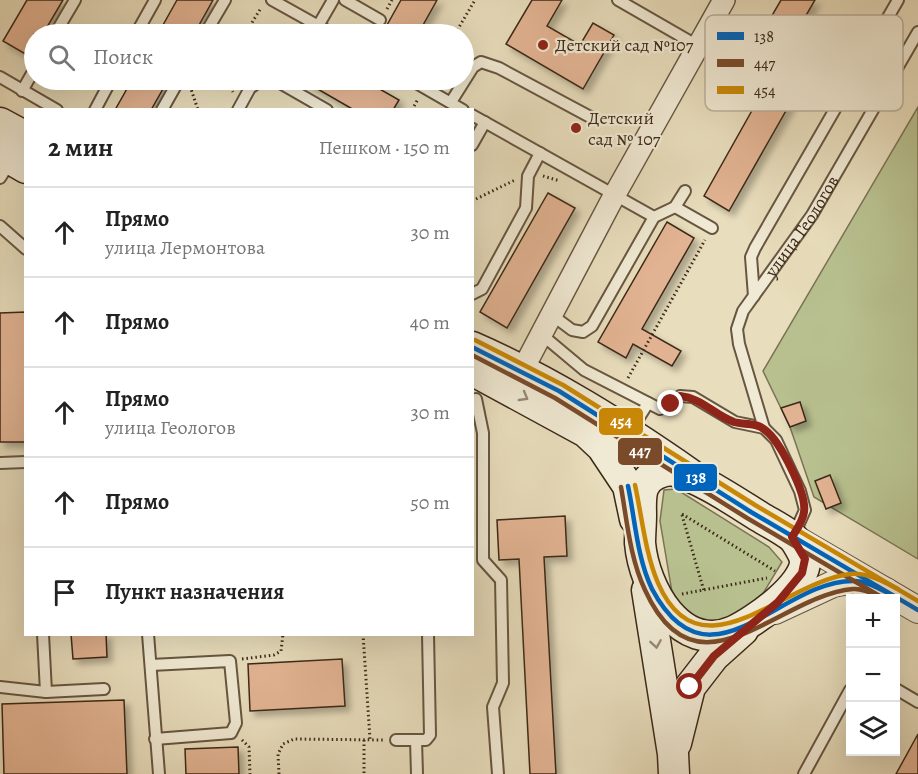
<!DOCTYPE html>
<html lang="ru">
<meta charset="utf-8">
<style>
body{margin:0;font-family:Alegreya,serif;background:#f6f6f6;color:#222}
.controls{position:absolute;right:18px;bottom:18px;display:grid;overflow:hidden;border-radius:0px;box-shadow:0 6px 24px #0002}
.controls button{width:54px;height:54px;display:grid;place-items:center;padding:0;border:0;border-bottom:2px solid #e0e0e0;background:#fff;color:#222;font:30px sans-serif}
.stop{position:absolute;width:18px;height:18px;margin:-14px;border:4px solid #8f2418;border-radius:50%;background:#fff}
.stop.end{background:#8f2418;border-color:#fff;box-shadow:0 2px 6px #0008}
.list{margin:0;padding:0;list-style:none}
h2{display:flex;justify-content:space-between;align-items:center;height:78px;margin:0;padding:0 24px;font-size:26px}
h2 small{font-size:20px;font-weight:400;color:#767676}
.list li{display:grid;grid-template-columns:39px 1fr auto;gap:18px;align-items:center;box-sizing:border-box;height:90px;padding:0 24px;border-top:2px solid #e0e0e0}
.list b{display:block;font-size:22px;white-space:nowrap}
.list p{margin:0;font-size:20px;white-space:nowrap;color:#767676}
.list em{font-size:20px;font-style:normal;color:#767676}
.icon{flex:none;width:33px;height:33px;fill:none;stroke:currentColor;stroke-width:2;stroke-linecap:round;stroke-linejoin:round}
.map{position:relative;flex:none;width:918px;height:774px;overflow:hidden}
.search{position:absolute;background:#fff;box-shadow:0 6px 24px #0002;left:24px;top:24px;width:450px;height:66px;display:flex;align-items:center;gap:15px;box-sizing:border-box;padding:0 21px;border-radius:33px;color:#767676;font-size:22px}
.panel{position:absolute;background:#fff;box-shadow:0 6px 24px #0002;left:24px;top:108px;width:450px;height:528px;border-radius:0px}
.map>svg:first-child{display:block}
.green{fill:#b8c08f;stroke:#7a7454;stroke-width:1.5}
.building{fill:#e2b392;stroke:#3c2918;stroke-width:1.5;filter:url(#shadow)}
.lines{fill:none;stroke-linecap:round;stroke-linejoin:round}
.service-casing{stroke:#675641;stroke-width:14}
.minor-casing{stroke:#675641;stroke-width:24}
.tertiary-casing{stroke:#675641;stroke-width:28}
.secondary-casing{stroke:#3c2918;stroke-width:33}
.path{stroke:#3c2918;stroke-width:3;stroke-dasharray:1.5 3;stroke-linecap:butt}
.service{stroke:#f0e9d3;stroke-width:10}
.minor{stroke:#f0e9d3;stroke-width:21}
.tertiary{stroke:#f0e9d3;stroke-width:26}
.secondary{stroke:#f0e9d3;stroke-width:30}
.bus-1-casing{stroke:#f0e9d3;stroke-width:9}
.bus-2-casing{stroke:#f0e9d3;stroke-width:9}
.bus-3-casing{stroke:#f0e9d3;stroke-width:9}
.bus-1{stroke:#0065bd;stroke-width:4.5}
.bus-2{stroke:#7a4b2a;stroke-width:4.5}
.bus-3{stroke:#c88706;stroke-width:4.5}
.oneway{stroke:#968976}
.route{stroke:#8f2418;stroke-width:8}
.poi-dot{fill:#8f2418;stroke:#f0e9d3;stroke-width:2}
.labels{text-anchor:middle;dominant-baseline:central;stroke-width:4.5;stroke-linejoin:round;paint-order:stroke}
.poi-label{font-size:18px;fill:#3c2918;stroke:#f0e9d3;text-anchor:start}
.street-label{font-size:18px;fill:#3c2918;stroke:#f0e9d3}
.key{fill:#f0e9d3;stroke:#baaf9b;stroke-width:1.5}
.key-label{font-size:16px;fill:#3c2918}
.line-badge{stroke:#f0e9d3;stroke-width:2}
.badge-label{font-size:16px;text-anchor:middle;font-weight:bold;fill:#fff}
</style>
<div class="map">
<svg width="918" height="774" viewBox="0 0 918 774">
<defs>
<filter id="shadow"><feDropShadow dx="5" dy="5" stdDeviation="3" flood-color="#0004"/></filter>
</defs>
<rect width="100%" height="100%" fill="#e8ddbc"/>
<filter id="stains"><feTurbulence type="fractalNoise" baseFrequency=".00333" numOctaves="4"/><feColorMatrix values="0 0 0 0 .2 0 0 0 0 .09 0 0 0 0 .02 0 0 0 .5 -.17"/></filter>
<radialGradient id="worn" r=".72"><stop offset=".6" stop-color="#630" stop-opacity="0"/><stop offset="1" stop-color="#630" stop-opacity=".3"/></radialGradient>
<g class="green">
<polygon points="918,107 918,559 814,497 790,427 763,371"/>
<polygon points="676,489 769,547 782,562 753,610 707,626 673,598 660,521 664,490"/>
</g>
<g class="building">
<polygon points="27,0 63,0 43,34 34,34 34,59 3,41"/>
<polygon points="177,0 213,0 194,34 158,34"/>
<polygon points="401,0 437,0 418,34 382,34"/>
<polygon points="532,0 562,0 547,26 580,45 593,23 614,35 583,89 506,44"/>
<polygon points="781,0 815,0 782,57 756,43"/>
<polygon points="782,57 808,72 729,211 704,196"/>
<polygon points="132,80 168,80 151,110 115,110"/>
<polygon points="302,80 364,80 399,100 393,110 354,110"/>
<polygon points="548,193 575,208 507,328 480,312"/>
<polygon points="667,222 694,238 642,329 681,351 672,366 633,344 626,358 598,342"/>
<polygon points="26,312 26,442 0,442 0,313"/>
<polygon points="800,402 806,421 790,427 781,408"/>
<polygon points="830,475 841,503 826,509 815,481"/>
<polygon points="565,516 567,556 544,557 556,774 530,774 519,559 499,560 497,520"/>
<polygon points="71,634 106,634 107,657 73,659"/>
<polygon points="342,659 345,706 250,711 248,664"/>
<polygon points="124,700 127,774 4,774 2,704"/>
<polygon points="918,734 918,774 896,774"/>
<polygon points="238,747 239,774 186,774 185,749"/>
</g>
<g class="lines">
<g class="service-casing">
<g id="service">
<polyline points="272,0 333,34"/>
<polyline points="345,0 380,20"/>
<polyline points="618,0 698,46"/>
<polyline points="318,26 333,0"/>
<polyline points="55,34 75,0"/>
<polyline points="136,34 155,0"/>
<polyline points="205,34 225,0"/>
<polyline points="0,77 57,110"/>
<polyline points="261,80 280,83 327,110"/>
<polyline points="411,80 463,110"/>
<polyline points="22,91 34,70"/>
<polyline points="451,102 473,67 481,62 499,68 594,119"/>
<polyline points="95,110 111,80"/>
<polyline points="162,110 179,80"/>
<polyline points="238,110 250,88 261,80"/>
<polyline points="472,115 654,217 592,326 583,332 572,330 552,315"/>
<polyline points="472,145 485,122"/>
<polyline points="0,178 11,161"/>
<polyline points="675,207 685,191"/>
<polyline points="654,217 675,207 712,228"/>
<polyline points="0,226 26,249"/>
<polyline points="472,294 482,289 526,208 528,176 540,153"/>
<polyline points="754,296 751,257 755,248 898,0"/>
<polyline points="541,334 584,370 660,409 680,396 693,397 735,422 764,428 776,440 800,491 805,510 793,537"/>
<polyline points="476,399 483,433 483,560 501,580 503,683 493,707 498,774"/>
<path id="s1" d="M764,428l-25,-84 -2,-15 6,-18 69,-96 106,-183"/>
<polyline points="630,432 648,403"/>
<polyline points="0,463 26,462"/>
<polyline points="43,634 46,692"/>
<polyline points="148,634 159,774"/>
<polyline points="151,665 230,661 236,723 231,733 155,739"/>
<polyline points="0,687 46,692 104,689"/>
<polyline points="896,689 918,702"/>
<polyline points="396,740 426,740 430,735 428,634"/>
<polyline points="416,740 417,774"/>
<polyline points="804,774 850,690"/>
</g>
</g>
<g class="minor-casing">
<polyline id="minor" points="523,369 614,196 724,0"/>
</g>
<g class="tertiary-casing">
<g id="tertiary">
<polyline points="793,537 918,610"/>
<polyline points="775,611 833,584 854,580 886,591"/>
</g>
</g>
<g class="secondary-casing">
<g id="secondary">
<polyline points="0,123 26,137"/>
<polyline points="0,153 26,168"/>
<path d="M472,347c78,34 149,79 218,127"/>
<polyline points="472,370 586,432 602,447 628,486 635,519"/>
<path d="M672,470c32,10 59,29 88,47 10,6 22,12 31,19 5,4 13,18 14,24 2,25 -51,62 -71,71 -54,24 -90,-43 -94,-88 0,-9 1,-19 1,-28 0,-8 -1,-18 2,-27 5,-13 17,-17 29,-18z"/>
<polyline points="647,590 673,754 674,774"/>
<polyline points="676,743 690,687 714,656 743,630"/>
</g>
</g>
<g class="path">
<polyline points="387,9 392,0"/>
<polyline points="245,34 261,8"/>
<polyline points="455,34 475,0"/>
<polyline points="225,80 233,92"/>
<polyline points="190,86 198,110"/>
<polyline points="412,110 418,99"/>
<polyline points="543,176 560,181"/>
<polyline points="472,201 515,180"/>
<polyline points="628,378 705,240"/>
<polyline points="682,514 775,571"/>
<polyline points="682,515 704,591"/>
<polyline points="682,594 767,578"/>
<polyline points="363,634 370,739"/>
<polyline points="242,659 274,655 281,651 283,634"/>
<polyline points="242,740 249,747 250,774"/>
<polyline points="364,740 364,774"/>
<polyline points="279,774 278,754 283,744 294,739 384,740"/>
</g>
<use href="#service" class="service"/>
<use href="#minor" class="minor"/>
<use href="#tertiary" class="tertiary"/>
<use href="#secondary" class="secondary"/>
<g class="bus-1-casing">
<g id="bus-1">
<polyline points="472,347 559,391 751,512 918,610"/>
<path d="M628,486c7,33 9,72 24,103 58,109 130,-12 204,-8 13,1 26,9 38,15"/>
</g>
</g>
<g class="bus-2-casing">
<g id="bus-2">
<polyline points="472,355 555,398 747,518 883,598"/>
<path d="M621,487c6,34 9,71 24,103 52,115 134,5 208,-1 10,-1 21,5 30,9"/>
</g>
</g>
<g class="bus-3-casing">
<g id="bus-3">
<polyline points="475,340 563,385 755,505 918,601"/>
<path d="M635,485c7,32 10,67 23,98 42,97 125,-1 192,-9 17,-2 34,8 48,15"/>
</g>
</g>
<use href="#bus-1" class="bus-1"/>
<use href="#bus-2" class="bus-2"/>
<use href="#bus-3" class="bus-3"/>
</g>
<defs><path id="oneway-chevron" d="M-2-3.5L2.5 0L-2 3.5" fill="none" stroke-width="1.6" stroke-linecap="round" stroke-linejoin="round" transform="scale(1.5)"/></defs>
<g class="oneway">
<use href="#oneway-chevron" transform="translate(524 397) rotate(30)"/>
<use href="#oneway-chevron" transform="translate(656 644) rotate(81)"/>
</g>
<g class="lines">
<path class="route" d="M671,404l9,-8c22,2 34,19 54,26 10,3 22,0 31,8 15,11 42,64 39,82 -1,9 -7,17 -12,25l13,22 -3,14 -24,29 -64,54 -24,31"/>
</g>
<g class="poi-dot">
<circle cx="543" cy="45" r="6"/>
<circle cx="576" cy="128" r="6"/>
</g>
<g class="labels">
<g class="poi-label">
<text x="555" y="45">Детский сад №107</text>
<text x="588" y="118">Детский<tspan x="588" dy="21">сад № 107</tspan></text>
</g>
<g class="street-label">
<text stroke="none"><textPath href="#s1" startOffset="225">улица Геологов</textPath></text>
</g>
</g>
<rect x="705" y="15" width="198" height="96" rx="9" class="key"/>
<rect x="717" y="32" width="27" height="8" fill="#0065bd"/>
<rect x="717" y="59" width="27" height="8" fill="#7a4b2a"/>
<rect x="717" y="86" width="27" height="8" fill="#c88706"/>
<g class="key-label">
<text x="754" y="42">138</text>
<text x="754" y="69">447</text>
<text x="754" y="96">454</text>
</g>
<g class="line-badge">
<rect x="598" y="407" width="46" height="29" rx="6" fill="#c88706"/>
<rect x="617" y="437" width="46" height="29" rx="6" fill="#7a4b2a"/>
<rect x="673" y="463" width="45" height="29" rx="6" fill="#0065bd"/>
</g>
<g class="badge-label">
<text x="621" y="427">454</text>
<text x="640" y="457">447</text>
<text x="696" y="483">138</text>
</g>
<rect width="100%" height="100%" filter="url(#stains)"/>
<rect width="100%" height="100%" fill="url(#worn)"/>
</svg>
<div class="controls">
<button>+</button>
<button>−</button>
<button><svg class="icon" aria-label="layers" viewBox="0 0 24 24"><path d="M12 4l9 5-9 5-9-5zM3 14l9 5 9-5"/></svg></button>
</div>
<div class="stop" style="left:690px;top:687px"></div>
<div class="stop end" style="left:671px;top:404px"></div>
<div class="search"><svg class="icon" aria-label="search" viewBox="0 0 24 24"><circle cx="10" cy="10" r="6"/><path d="M15 15l6 6"/></svg>Поиск</div>
<section class="panel">
<h2>2 мин<small>Пешком · 150 m</small></h2>
<ul class="list">
<li><svg class="icon" aria-label="ahead" viewBox="0 0 24 24"><path d="M12 20V5M6 11l6-6 6 6"/></svg><div><b>Прямо</b><p>улица Лермонтова</p></div><em>30 m</em></li>
<li><svg class="icon" aria-label="ahead" viewBox="0 0 24 24"><path d="M12 20V5M6 11l6-6 6 6"/></svg><div><b>Прямо</b></div><em>40 m</em></li>
<li><svg class="icon" aria-label="ahead" viewBox="0 0 24 24"><path d="M12 20V5M6 11l6-6 6 6"/></svg><div><b>Прямо</b><p>улица Геологов</p></div><em>30 m</em></li>
<li><svg class="icon" aria-label="ahead" viewBox="0 0 24 24"><path d="M12 20V5M6 11l6-6 6 6"/></svg><div><b>Прямо</b></div><em>50 m</em></li>
<li><svg class="icon" aria-label="arrive" viewBox="0 0 24 24"><path d="M6 21V4h12l-3 4 3 4H6"/></svg><div><b>Пункт назначения</b></div></li>
</ul>
</section>
</div>
